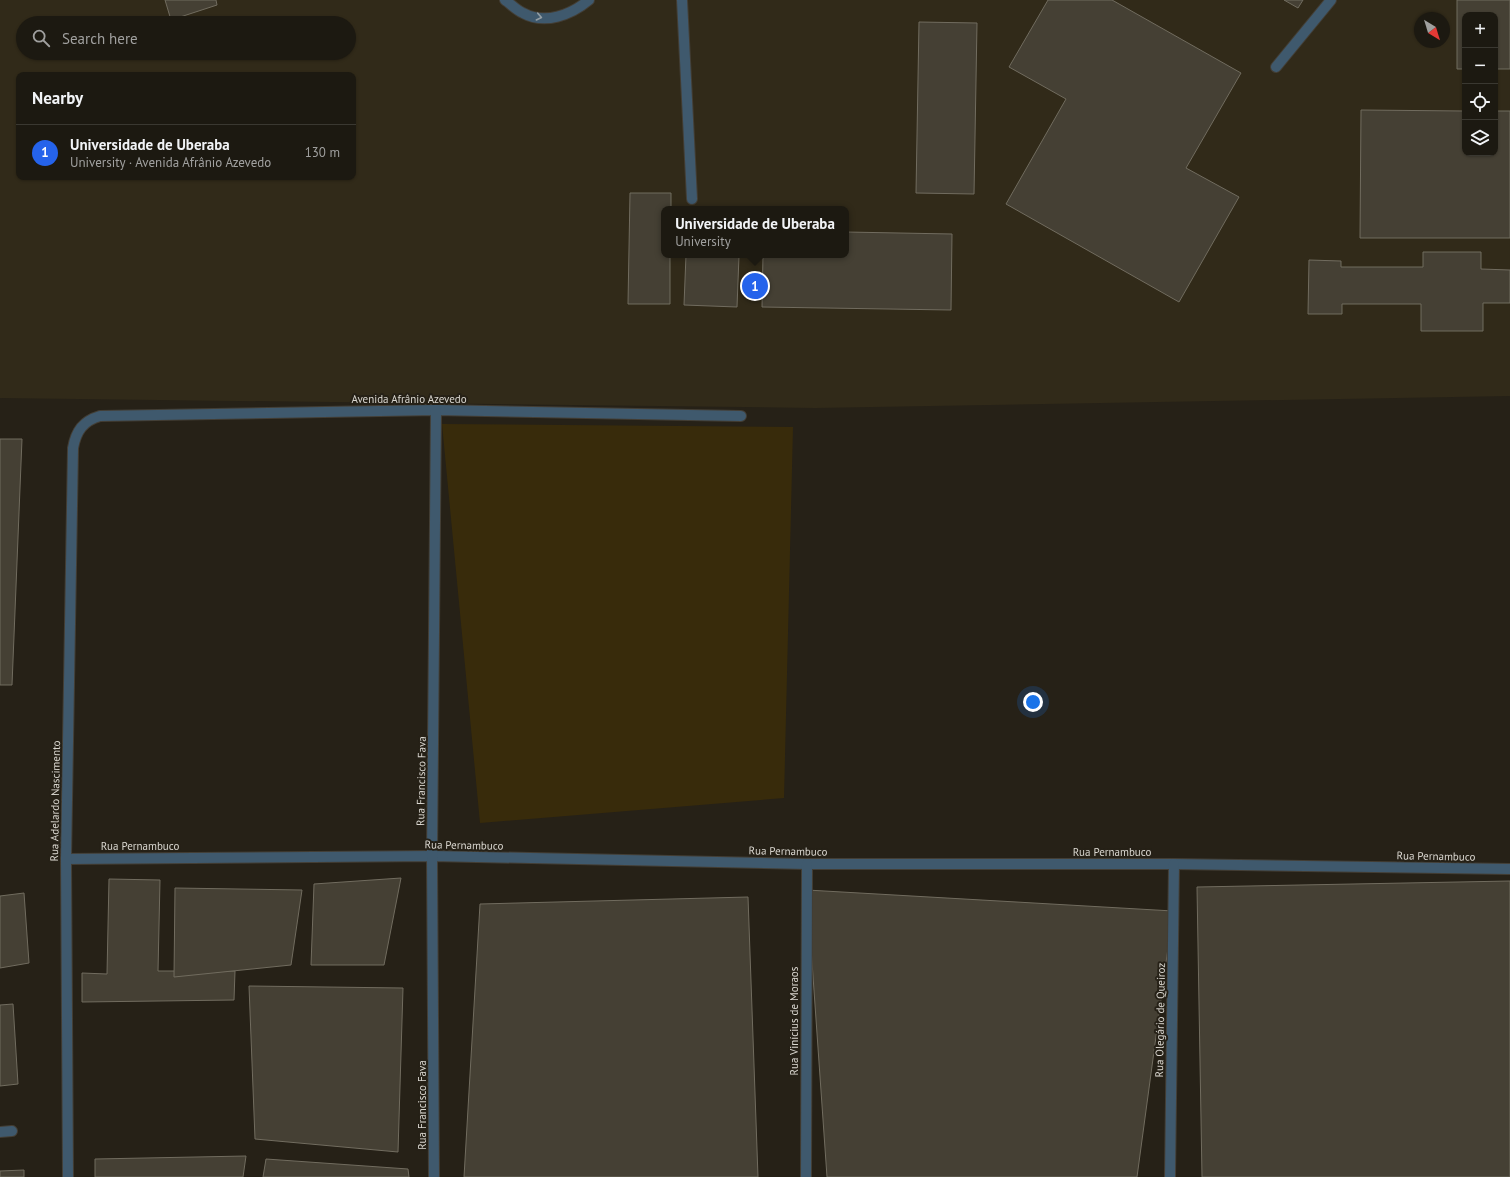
<!DOCTYPE html>
<meta charset="utf-8">
<style>
body{margin:0;font-family:"PT Sans",sans-serif;background:#25221a;color:#f1f3f6}
.controls{position:absolute;right:12px;top:12px;display:grid;overflow:hidden;border-radius:8px;box-shadow:0 1px 3px #0004}
.controls button{width:36px;height:36px;display:grid;place-items:center;padding:0;border:0;border-bottom:1px solid #3a3831;background:#1c1911;color:#f1f3f6;font:20px sans-serif}
.compass{position:absolute;left:1414px;top:12px;width:36px;height:36px;border-radius:50%;background:#1c1911;box-shadow:0 1px 3px #0004;rotate:142deg}
.you{position:absolute;left:1033px;top:702px;width:14px;height:14px;margin:-10px;border:3px solid #fff;border-radius:50%;background:#1a73e8;box-shadow:0 0 0 6px #1a73e833}
.badge{display:grid;place-items:center;width:26px;height:26px;border-radius:50%;background:#2563eb;color:#fff;font-size:13px;font-weight:700}
.pin{position:absolute;translate:-50% -50%;border:2px solid #fff;box-shadow:0 1px 4px #0006}
.popup{position:absolute;left:661px;top:206px;width:188px;height:52px;box-sizing:border-box;display:grid;place-content:center;border-radius:8px;background:#1c1911;filter:drop-shadow(0 1px 3px #0005);font-size:13px;white-space:nowrap;color:#a0a09f}
.popup b{font-size:15px;color:#f1f3f6}
.popup::after{content:'';position:absolute;left:50%;top:100%;margin-left:-8px;border:8px solid transparent;border-top-color:#1c1911}
.list{margin:0;padding:0;list-style:none}
h2{display:flex;justify-content:space-between;align-items:center;height:52px;margin:0;padding:0 16px;font-size:17px}
h2 small{font-size:13px;font-weight:400;color:#a0a09f}
.list li{display:grid;grid-template-columns:26px 1fr auto;gap:12px;align-items:center;box-sizing:border-box;height:56px;padding:0 16px;border-top:1px solid #3a3831}
.list b{display:block;font-size:15px;white-space:nowrap}
.list p{margin:0;font-size:13px;white-space:nowrap;color:#a0a09f}
.list em{font-size:13px;font-style:normal;color:#a0a09f}
.icon{flex:none;width:22px;height:22px;fill:none;stroke:currentColor;stroke-width:2;stroke-linecap:round;stroke-linejoin:round}
.map{position:relative;flex:none;width:1510px;height:1177px;overflow:hidden}
.search{position:absolute;background:#1c1911;box-shadow:0 1px 3px #0004;left:16px;top:16px;width:340px;height:44px;display:flex;align-items:center;gap:10px;box-sizing:border-box;padding:0 14px;border-radius:22px;color:#a0a09f;font-size:15px}
.panel{position:absolute;background:#1c1911;box-shadow:0 1px 3px #0004;left:16px;top:72px;width:340px;height:108px;border-radius:8px}
.map>svg:first-child{display:block}
.built{fill:#312a19;fill-rule:evenodd}
.green{fill:#382b0b}
.building{fill:#454034;stroke:#716c5f}
.lines{fill:none;stroke-linecap:round;stroke-linejoin:round}
.service-casing{stroke:#433e35;stroke-width:12}
.pedestrian-casing{stroke:#433e35;stroke-width:12}
.minor-casing{stroke:#433e35;stroke-width:12}
.service{stroke:#3f596d;stroke-width:10}
.pedestrian{stroke:#3f596d;stroke-width:10}
.minor{stroke:#3f596d;stroke-width:10}
.oneway{stroke:#949ea3}
.labels{text-anchor:middle;dominant-baseline:central;stroke-width:4;stroke-linejoin:round;paint-order:stroke}
.street-label{font-size:11px;fill:#dad7d0;stroke:#262117}
</style>
<div class="map">
<svg width="1510" height="1177" viewBox="0 0 1510 1177">
<rect width="100%" height="100%" fill="#262117"/>
<path class="built" d="M0,0h1510v396l-695,12 -815,-10zM1465,15h30v138h-30zM1420,18h24v24h-24zM23,23h326v30h-326zM19,75h334v102h-334zM664,209h182v46h-182z"/>
<polygon class="green" points="442,424 793,427 784,798 480,823"/>
<g class="building">
<polygon points="165,0 216,0 217,5 171,20"/>
<polygon points="1048,0 1112,0 1241,73 1186,168 1239,197 1179,302 1006,204 1066,99 1009,67"/>
<polygon points="1284,0 1303,0 1298,8"/>
<polygon points="1457,0 1510,0 1510,69 1495,69 1495,15 1465,15 1465,69 1457,69"/>
<polygon points="919,22 977,23 974,194 916,193"/>
<polygon points="1361,110 1465,111 1465,153 1495,153 1495,111 1510,111 1510,238 1360,238"/>
<polygon points="630,193 671,193 671,209 664,209 664,255 670,255 670,304 628,304"/>
<polygon points="846,232 952,234 951,310 762,307 763,255 846,255"/>
<polygon points="1423,252 1481,252 1481,269 1510,270 1510,303 1483,303 1483,331 1421,331 1421,304 1342,304 1342,314 1308,314 1309,260 1341,261 1341,267 1423,267"/>
<polygon points="686,255 739,256 737,307 684,305"/>
<polygon points="0,439 22,439 12,685 0,685"/>
<polygon points="401,878 384,965 311,965 314,884"/>
<polygon points="109,879 160,880 158,971 235,971 234,1000 82,1002 82,973 107,974"/>
<polygon points="1510,881 1510,1177 1202,1177 1197,887"/>
<polygon points="175,888 302,890 291,965 174,977"/>
<polygon points="807,890 1173,911 1137,1177 827,1177"/>
<polygon points="24,893 29,963 0,968 0,896"/>
<polygon points="748,897 758,1177 464,1177 480,904"/>
<polygon points="249,986 403,988 398,1152 255,1139"/>
<polygon points="13,1004 18,1084 0,1086 0,1005"/>
<polygon points="246,1156 243,1177 95,1177 95,1159"/>
<polygon points="266,1159 408,1169 409,1177 263,1177"/>
<polygon points="24,1170 24,1177 0,1177 0,1171"/>
</g>
<g class="lines">
<g class="service-casing">
<path id="service" d="M505,0c6,4 11,10 18,13 22,12 48,2 66,-13"/>
</g>
<g class="pedestrian-casing">
<g id="pedestrian">
<polyline points="682,0 692,199"/>
<polyline points="1276,67 1331,0"/>
</g>
</g>
<g class="minor-casing">
<g id="minor">
<polyline points="66,859 432,856 807,864 1174,864 1510,869"/>
<polyline points="0,1132 12,1131"/>
<path d="M68,1177l-2,-318 7,-411c3,-17 10,-27 27,-32l336,-6 305,6"/>
<polyline points="434,1177 432,856 436,410"/>
<polyline points="806,1177 807,864"/>
<polyline points="1170,1177 1174,864"/>
</g>
</g>
<use href="#service" class="service"/>
<use href="#pedestrian" class="pedestrian"/>
<use href="#minor" class="minor"/>
</g>
<defs><path id="oneway-chevron" d="M-2-3.5L2.5 0L-2 3.5" fill="none" stroke-width="1.6" stroke-linecap="round" stroke-linejoin="round"/></defs>
<use class="oneway" href="#oneway-chevron" transform="translate(539 17) rotate(12)"/>
<g class="labels">
<g class="street-label">
<text x="409" y="399">Avenida Afrânio Azevedo</text>
<text transform="translate(421 781) rotate(-89)">Rua Francisco Fava</text>
<text transform="translate(55 801) rotate(-89)">Rua Adelardo Nascimento</text>
<text transform="translate(464 845) rotate(1)">Rua Pernambuco</text>
<text x="140" y="846">Rua Pernambuco</text>
<text transform="translate(788 851) rotate(1)">Rua Pernambuco</text>
<text x="1112" y="852">Rua Pernambuco</text>
<text transform="translate(1436 856) rotate(1)">Rua Pernambuco</text>
<text transform="translate(1160 1020) rotate(-89)">Rua Olegário de Queiroz</text>
<text transform="translate(794 1021) rotate(-90)">Rua Vinícius de Moraos</text>
<text transform="translate(422 1105) rotate(-90)">Rua Francisco Fava</text>
</g>
</g>
</svg>
<div class="controls">
<button>+</button>
<button>−</button>
<button><svg class="icon" aria-label="locate" viewBox="0 0 24 24"><circle cx="12" cy="12" r="6"/><path d="M12 2v4M12 18v4M2 12h4M18 12h4"/></svg></button>
<button><svg class="icon" aria-label="layers" viewBox="0 0 24 24"><path d="M12 4l9 5-9 5-9-5zM3 14l9 5 9-5"/></svg></button>
</div>
<svg class="compass" viewBox="-18 -18 36 36"><path d="M0-13l5 13h-10z" fill="#e53935"/><path d="M0 13l5-13h-10z" fill="#a0a09f"/></svg>
<div class="you"></div>
<div class="pin badge" style="left:755px;top:286px">1</div>
<div class="popup"><b>Universidade de Uberaba</b>University</div>
<div class="search"><svg class="icon" aria-label="search" viewBox="0 0 24 24"><circle cx="10" cy="10" r="6"/><path d="M15 15l6 6"/></svg>Search here</div>
<section class="panel">
<h2>Nearby<small></small></h2>
<ul class="list">
<li><span class="badge">1</span><div><b>Universidade de Uberaba</b><p>University · Avenida Afrânio Azevedo</p></div><em>130 m</em></li>
</ul>
</section>
</div>
